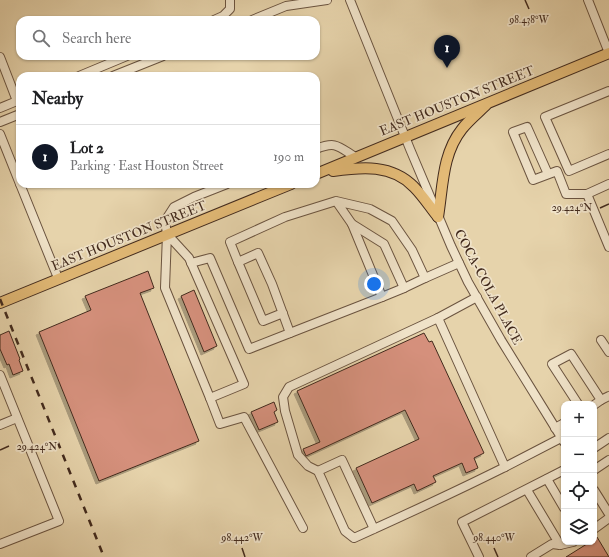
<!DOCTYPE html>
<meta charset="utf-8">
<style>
body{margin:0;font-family:"IM FELL Double Pica",serif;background:#f6f6f6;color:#202124}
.controls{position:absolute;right:12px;bottom:12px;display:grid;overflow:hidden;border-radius:8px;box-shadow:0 1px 3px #0004}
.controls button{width:36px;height:36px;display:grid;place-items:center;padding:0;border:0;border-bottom:1px solid #e0e0e0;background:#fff;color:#202124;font:20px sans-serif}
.you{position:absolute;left:374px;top:284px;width:14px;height:14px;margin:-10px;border:3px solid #fff;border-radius:50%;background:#1a73e8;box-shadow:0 0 0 6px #1a73e833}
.badge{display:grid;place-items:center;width:26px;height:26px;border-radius:50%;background:#111827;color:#fff;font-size:13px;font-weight:700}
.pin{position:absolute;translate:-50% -33px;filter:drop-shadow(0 1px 2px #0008)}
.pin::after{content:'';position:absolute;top:21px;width:14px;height:12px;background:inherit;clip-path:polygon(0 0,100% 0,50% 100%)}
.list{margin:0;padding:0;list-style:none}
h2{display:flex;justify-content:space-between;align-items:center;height:52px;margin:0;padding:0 16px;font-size:17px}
h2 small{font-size:13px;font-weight:400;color:#757577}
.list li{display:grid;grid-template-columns:26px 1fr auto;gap:12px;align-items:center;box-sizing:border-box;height:64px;padding:0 16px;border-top:1px solid #e0e0e0}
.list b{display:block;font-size:15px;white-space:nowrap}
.list p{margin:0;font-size:13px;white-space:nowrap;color:#757577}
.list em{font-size:13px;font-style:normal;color:#757577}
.icon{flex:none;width:22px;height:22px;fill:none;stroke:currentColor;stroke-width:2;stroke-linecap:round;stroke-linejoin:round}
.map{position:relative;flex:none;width:609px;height:557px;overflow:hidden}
.search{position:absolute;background:#fff;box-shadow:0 1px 3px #0004;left:16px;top:16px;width:304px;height:44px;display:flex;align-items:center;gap:10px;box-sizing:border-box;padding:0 14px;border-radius:12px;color:#757577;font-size:15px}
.panel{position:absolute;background:#fff;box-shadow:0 1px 3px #0004;left:16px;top:72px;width:304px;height:116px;border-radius:12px}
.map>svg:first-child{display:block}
.building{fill:#d5907b;stroke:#422a1d;filter:url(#shadow)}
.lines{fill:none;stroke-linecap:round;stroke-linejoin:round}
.minor-casing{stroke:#6b5440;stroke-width:10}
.major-casing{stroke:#422a1d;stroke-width:12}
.minor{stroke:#efe2c8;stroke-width:8}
.major{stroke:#e3ba76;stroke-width:10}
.rail{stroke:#422a1d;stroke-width:2.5;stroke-dasharray:7 7;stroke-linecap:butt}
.ticks{fill:none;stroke:#422a1d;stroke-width:1.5}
.labels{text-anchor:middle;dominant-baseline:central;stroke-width:3.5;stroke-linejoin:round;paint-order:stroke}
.street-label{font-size:13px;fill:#422a1d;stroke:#efe2c8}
.ticks-label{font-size:10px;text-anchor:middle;fill:#422a1d;stroke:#efe2c8;stroke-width:3.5;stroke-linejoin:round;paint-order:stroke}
</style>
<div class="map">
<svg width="609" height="557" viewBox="0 0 609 557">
<defs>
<filter id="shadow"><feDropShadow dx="-3" dy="3" stdDeviation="0" flood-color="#0004"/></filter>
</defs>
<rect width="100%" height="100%" fill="#e6d3ab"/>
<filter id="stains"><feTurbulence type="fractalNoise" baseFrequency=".005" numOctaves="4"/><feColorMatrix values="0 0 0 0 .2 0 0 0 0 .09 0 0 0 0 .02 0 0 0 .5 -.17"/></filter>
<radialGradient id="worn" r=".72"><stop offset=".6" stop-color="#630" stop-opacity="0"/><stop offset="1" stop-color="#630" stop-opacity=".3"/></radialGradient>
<g class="building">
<polygon points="148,271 154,288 140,293 199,441 99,481 39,332 91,310 85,296"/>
<polygon points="194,290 217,346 204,352 181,296"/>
<polygon points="9,331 20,359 19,360 23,371 13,375 9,364 7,365 0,349 0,335"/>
<polygon points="424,333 429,342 432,341 484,453 474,458 478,468 466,473 462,463 433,476 436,482 417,491 414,484 372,503 356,468 419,439 405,410 306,456 303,449 320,442 297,391"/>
<polygon points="274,402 277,410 274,412 278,422 259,430 251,412"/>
<polygon points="597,537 609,557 566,557 590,542 594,542 594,539"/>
</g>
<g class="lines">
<g class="minor-casing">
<g id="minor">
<polyline points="350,0 410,149 451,246 468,282 501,340 564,442"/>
<polyline points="588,0 609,53"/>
<polyline points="214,20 223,16 230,9 230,0"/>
<polyline points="252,20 286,6 327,0"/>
<polyline points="0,57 17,101 20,100"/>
<polyline points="79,76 127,56"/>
<polyline points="113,76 163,56"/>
<polyline points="609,91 545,117 569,171 609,154"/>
<polyline points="0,108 17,101"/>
<polyline points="0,122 20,114"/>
<polyline points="0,134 20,184"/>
<path d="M316,149c20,-8 22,-3 39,8"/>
<polyline points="548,174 527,127 513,132 533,180 557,171 566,194 587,194 609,247"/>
<polyline points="20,184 58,278"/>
<polyline points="587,194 609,184"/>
<polyline points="352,224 382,297 404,288"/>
<polyline points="167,234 189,258 244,384 210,398 165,288 167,234 165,221 174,207 194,197 227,184"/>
<polyline points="238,262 230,242 285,217 336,201 370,209 392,221 412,250 425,278 404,288 384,244 352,224 336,201"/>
<polyline points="191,263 210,258 249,349 290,333 272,284 258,253 238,262 263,321 283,313"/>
<polyline points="425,278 459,263"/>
<polyline points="477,297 438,318 505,467 561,438"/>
<polyline points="290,333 382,297"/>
<polyline points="601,340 609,352"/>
<polyline points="0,375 59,521 0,544"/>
<polyline points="210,398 220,424 244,417 303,528"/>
<polyline points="601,400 609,396"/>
<polyline points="578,404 552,364 571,354 601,400 594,405"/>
<polyline points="0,425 17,418"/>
<polyline points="555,428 564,423"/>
<polyline points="594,448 609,438"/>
<polyline points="594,470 609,460"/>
<polyline points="318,471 308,466 298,455 285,411 283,397 289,387 438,318"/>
<polyline points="547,479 564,508"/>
<polyline points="527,490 560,545"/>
<polyline points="594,490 609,514"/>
<path d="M374,529l-32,-69 -24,11 27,60 9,7c51,-23 101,-46 151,-71"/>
<polyline points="594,529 609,518"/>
<polyline points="479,557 462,522 564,470"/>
<polyline points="531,557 552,544 560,545 573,542"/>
</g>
</g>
<g class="major-casing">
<g id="major">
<path d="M333,171c29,-4 59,-7 81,16 9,9 16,20 24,30"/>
<polyline points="316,174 609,53"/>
<path d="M438,217c5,-30 4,-63 24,-88 7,-9 16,-16 24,-24"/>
<polyline points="0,303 291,184"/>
</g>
</g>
<use href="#minor" class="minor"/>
<use href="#major" class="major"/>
<polyline class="rail" points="0,299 104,557"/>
</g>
<path class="ticks" d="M525,0l4,9M600,208l9,-4M0,450l9,-4M242,548l3,9M494,548l4,9"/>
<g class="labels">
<g class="street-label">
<text transform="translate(457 101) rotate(-22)">EAST HOUSTON STREET</text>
<text transform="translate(129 236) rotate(-22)">EAST HOUSTON STREET</text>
<text transform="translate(488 287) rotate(62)">COCA-COLA PLACE</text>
</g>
</g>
<g class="ticks-label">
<text x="529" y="23">98.438°W</text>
<text x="572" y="211">29.424°N</text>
<text x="37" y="450">29.424°N</text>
<text x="242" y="541">98.442°W</text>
<text x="494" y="541">98.440°W</text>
</g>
<rect width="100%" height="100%" filter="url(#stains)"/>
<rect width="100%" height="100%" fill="url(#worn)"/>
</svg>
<div class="controls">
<button>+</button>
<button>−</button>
<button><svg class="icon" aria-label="locate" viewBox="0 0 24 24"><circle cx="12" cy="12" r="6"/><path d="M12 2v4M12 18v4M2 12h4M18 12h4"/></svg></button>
<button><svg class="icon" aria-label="layers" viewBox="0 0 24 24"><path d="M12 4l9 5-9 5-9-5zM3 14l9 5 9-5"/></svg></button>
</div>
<div class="you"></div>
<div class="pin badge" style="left:447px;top:68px">1</div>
<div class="search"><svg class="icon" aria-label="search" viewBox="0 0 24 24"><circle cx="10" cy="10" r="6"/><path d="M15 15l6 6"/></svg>Search here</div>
<section class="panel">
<h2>Nearby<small></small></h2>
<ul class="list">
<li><span class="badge">1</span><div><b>Lot 2</b><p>Parking · East Houston Street</p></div><em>190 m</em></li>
</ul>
</section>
</div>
